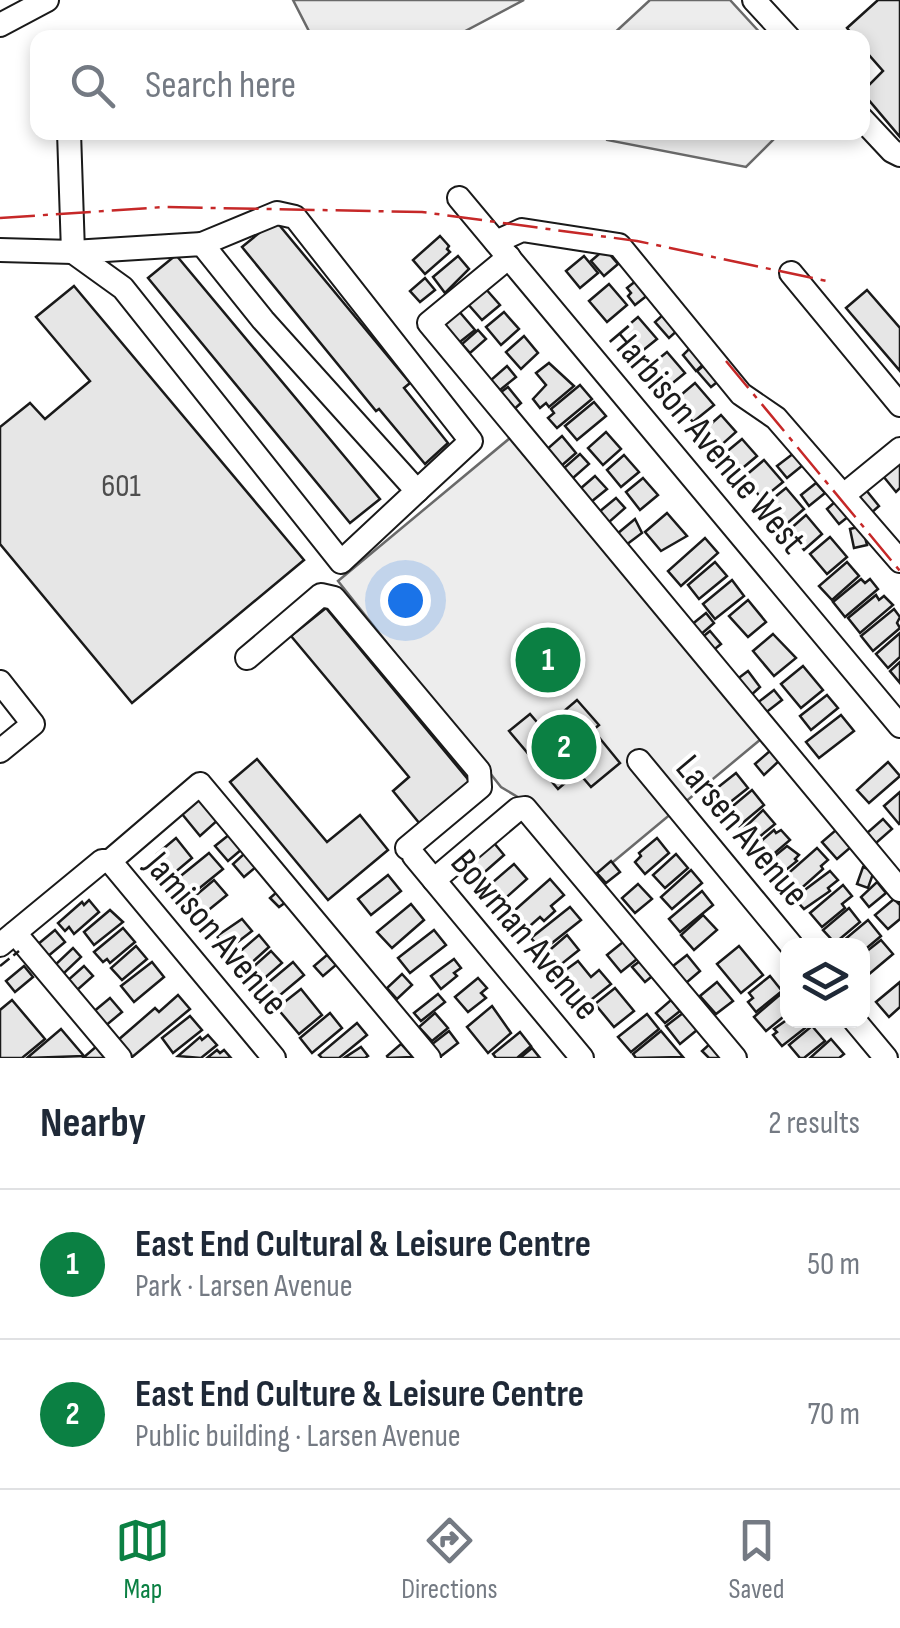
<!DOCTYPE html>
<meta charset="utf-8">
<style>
body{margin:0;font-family:"Sofia Sans Condensed",sans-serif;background:#f2f2f3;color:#1f2937}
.controls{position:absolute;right:30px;bottom:30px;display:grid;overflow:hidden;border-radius:20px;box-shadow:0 5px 15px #0003}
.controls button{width:90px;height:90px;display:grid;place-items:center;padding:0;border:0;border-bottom:2px solid #e0e1e3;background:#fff;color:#1f2937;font:50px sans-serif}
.you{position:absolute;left:405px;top:600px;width:35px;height:35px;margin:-25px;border:8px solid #fff;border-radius:50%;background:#1a73e8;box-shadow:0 0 0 15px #1a73e833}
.badge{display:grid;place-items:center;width:65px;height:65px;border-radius:50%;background:#0b8043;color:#fff;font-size:32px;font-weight:700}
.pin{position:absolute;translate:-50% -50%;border:5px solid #fff;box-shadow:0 2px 10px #0006}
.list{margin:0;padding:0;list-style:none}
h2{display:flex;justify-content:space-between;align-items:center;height:130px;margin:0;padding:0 40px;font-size:42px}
h2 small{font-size:32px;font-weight:400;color:#747a83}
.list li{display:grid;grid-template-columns:65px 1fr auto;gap:30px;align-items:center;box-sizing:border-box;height:150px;padding:0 40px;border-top:2px solid #e0e1e3}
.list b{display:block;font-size:38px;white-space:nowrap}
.list p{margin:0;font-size:32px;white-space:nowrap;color:#747a83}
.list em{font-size:32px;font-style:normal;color:#747a83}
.icon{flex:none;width:55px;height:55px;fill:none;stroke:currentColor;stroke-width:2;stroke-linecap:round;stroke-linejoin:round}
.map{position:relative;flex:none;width:900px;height:1058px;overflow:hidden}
.search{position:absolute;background:#fff;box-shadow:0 5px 15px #0003;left:30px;right:30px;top:30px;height:110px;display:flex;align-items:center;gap:25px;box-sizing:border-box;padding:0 35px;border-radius:20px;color:#747a83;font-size:38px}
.sheet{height:430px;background:#fff}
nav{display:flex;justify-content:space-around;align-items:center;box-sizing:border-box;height:140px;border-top:2px solid #e0e1e3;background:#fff;font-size:28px;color:#747a83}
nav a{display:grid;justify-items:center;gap:5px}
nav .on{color:#0b8043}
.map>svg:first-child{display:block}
.built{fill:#ededed;stroke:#6a6a6a;stroke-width:2.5}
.building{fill:#e6e6e6;stroke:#1a1a1a;stroke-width:2.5}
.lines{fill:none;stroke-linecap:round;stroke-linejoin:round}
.minor-casing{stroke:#1a1a1a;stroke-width:26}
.minor{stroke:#fff;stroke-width:22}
.fence{stroke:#1a1a1a;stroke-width:2.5;stroke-dasharray:12 5;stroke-linecap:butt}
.power{stroke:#c62828;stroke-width:2.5;stroke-dasharray:35 8 5 8;stroke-linecap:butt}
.labels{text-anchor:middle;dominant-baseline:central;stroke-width:8;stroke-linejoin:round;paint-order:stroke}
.number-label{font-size:32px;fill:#4d4d4d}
.street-label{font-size:38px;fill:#1a1a1a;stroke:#fff}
</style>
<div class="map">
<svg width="900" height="1058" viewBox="0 0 900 1058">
<rect width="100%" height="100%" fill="#fff"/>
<g class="built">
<polygon points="293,0 524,0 452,38 312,37"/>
<polygon points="650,0 730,0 764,37 610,37"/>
<polygon points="603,133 780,133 746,167 607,140"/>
<polygon points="510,438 761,739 595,877 536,808 501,787 338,581"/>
</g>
<g class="building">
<polygon points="878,0 900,0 900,137 862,92 883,71 862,47 862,38 855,38 847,28"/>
<polygon points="275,220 410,383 404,388 448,443 425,464 379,409 376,411 242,247"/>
<polygon points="440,236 449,246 447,249 450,252 425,274 413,260"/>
<polygon points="605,249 618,264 604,276 591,261"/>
<polygon points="176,255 380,499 350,523 148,278"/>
<polygon points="458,256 469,269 445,293 433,277"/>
<polygon points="584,256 598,273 580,288 566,271"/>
<polygon points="425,278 435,290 420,302 410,291"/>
<polygon points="637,280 649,294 635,305 628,296 631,293 627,288"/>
<polygon points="609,284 627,305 607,322 589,301"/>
<polygon points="74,286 304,560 132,703 0,544 0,427 30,403 45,419 90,381 36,317"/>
<polygon points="485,288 500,305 482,320 467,303"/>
<polygon points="867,290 900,328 900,371 846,308"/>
<polygon points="457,309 475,330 456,345 446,333 443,321"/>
<polygon points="504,312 519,329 501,345 486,327"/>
<polygon points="665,313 679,329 669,338 655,322"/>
<polygon points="638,317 657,339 636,356 618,334"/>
<polygon points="478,330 486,339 470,353 462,344"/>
<polygon points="524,336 538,353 521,369 506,352"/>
<polygon points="692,346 706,362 696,371 683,355"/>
<polygon points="667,352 685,373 664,390 646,369"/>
<polygon points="549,363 574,386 549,407 546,403 540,408 533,399 546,385 536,373"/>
<polygon points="707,363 721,379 711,387 697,371"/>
<polygon points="507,366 516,377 500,390 491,380"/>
<polygon points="695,383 714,405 693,422 675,400"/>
<polygon points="580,385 592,399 557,428 548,418 554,413 551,409"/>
<polygon points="508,387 521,403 511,412 497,395"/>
<polygon points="594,402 606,416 577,440 565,426"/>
<polygon points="721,415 736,432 718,448 704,430"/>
<polygon points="606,432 621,449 603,465 588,448"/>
<polygon points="562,436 576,453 560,467 545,451"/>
<polygon points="742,439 757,456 739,471 724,454"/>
<polygon points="794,453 803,465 787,478 777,466"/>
<polygon points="580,454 589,464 573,478 564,468"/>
<polygon points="624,455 639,472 621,487 607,470"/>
<polygon points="764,460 783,482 762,499 744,477"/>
<polygon points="900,461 900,488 896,492 883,476"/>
<polygon points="595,476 607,489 591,502 580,489"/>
<polygon points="643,478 658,495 640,510 626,492"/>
<polygon points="816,483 825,493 809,506 801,495"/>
<polygon points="786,488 804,509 784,526 765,505"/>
<polygon points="866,490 879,506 870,514 857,498"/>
<polygon points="616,498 625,508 608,523 599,512"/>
<polygon points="837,500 849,516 839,524 827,509"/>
<polygon points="667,513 687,536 661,551 645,532"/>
<polygon points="806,515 822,534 804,550 788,531"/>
<polygon points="635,519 642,533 626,545 617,534"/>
<polygon points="862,526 867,545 854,548 850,529"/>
<polygon points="830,537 847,557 827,574 810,554"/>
<polygon points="705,538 718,553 681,586 668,571"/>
<polygon points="715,562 727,576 699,599 688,585"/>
<polygon points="847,562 859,576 832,600 819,586"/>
<polygon points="861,579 865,583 870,579 878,589 845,617 833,602"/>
<polygon points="732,580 744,596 715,619 703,604"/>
<polygon points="876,595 879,600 884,596 893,605 860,633 848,618"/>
<polygon points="748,600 766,622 748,637 729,616"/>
<polygon points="326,608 471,783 420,824 393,791 409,777 291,636"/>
<polygon points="894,609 900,617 897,623 900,628 873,651 861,636"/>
<polygon points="706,613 714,623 699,636 690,626"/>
<polygon points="710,631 721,644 711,652 700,639"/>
<polygon points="900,633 900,657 888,668 876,654"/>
<polygon points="773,634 796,658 774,676 753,651"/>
<polygon points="900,662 900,683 890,671"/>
<polygon points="803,666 823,690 801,708 781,684"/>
<polygon points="748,671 760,687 749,697 736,680"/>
<polygon points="774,690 782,700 764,714 756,704"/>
<polygon points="827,695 838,708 811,730 800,716"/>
<polygon points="577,700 599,725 593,730 620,763 591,787 578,772 558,789 509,731 530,714 543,729"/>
<polygon points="841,715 854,731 819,758 806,742"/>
<polygon points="771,750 780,760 764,775 755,764"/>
<polygon points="257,759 327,842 360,815 388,850 328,900 230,782"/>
<polygon points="888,762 900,776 869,803 857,790"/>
<polygon points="736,773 748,788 719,811 707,796"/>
<polygon points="752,790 764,805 739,826 727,811"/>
<polygon points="900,792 900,823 899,824 884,806"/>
<polygon points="200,798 219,819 200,836 182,814"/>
<polygon points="763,810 775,824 747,847 737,835"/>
<polygon points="883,819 892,829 876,843 867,833"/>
<polygon points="774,830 776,833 781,830 790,840 763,863 751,850"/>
<polygon points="836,830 851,847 837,859 822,842"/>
<polygon points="230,834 242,849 228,861 215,846"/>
<polygon points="176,838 192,858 173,874 157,854"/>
<polygon points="657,838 669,853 645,874 635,862 641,856 639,853"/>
<polygon points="494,843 504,855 479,877 466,862"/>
<polygon points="787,846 799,855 795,859 797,861 776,878 765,864"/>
<polygon points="817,848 828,860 821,866 823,869 796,893 783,878"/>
<polygon points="209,853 223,869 191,895 177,879"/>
<polygon points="245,853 257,866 244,877 233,864"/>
<polygon points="676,854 688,868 665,888 653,875"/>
<polygon points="611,861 620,872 606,883 597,873"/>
<polygon points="514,864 527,879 500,903 486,888"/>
<polygon points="863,867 874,871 868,888 857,884"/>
<polygon points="691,870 702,883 672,909 661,897"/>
<polygon points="830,871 838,880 828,888 830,891 804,909 794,898"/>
<polygon points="388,875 401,891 371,915 358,899"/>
<polygon points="550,879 564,895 551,906 555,911 544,921 540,917 523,932 506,918"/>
<polygon points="214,880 227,895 200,917 188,902"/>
<polygon points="877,882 886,893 869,907 861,897"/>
<polygon points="638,884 652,899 635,913 622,898"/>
<polygon points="843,885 852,896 842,904 845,908 822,927 810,913"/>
<polygon points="702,891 713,905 680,932 669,919"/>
<polygon points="277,892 286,902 279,907 270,898"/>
<polygon points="894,899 900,905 900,919 888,929 875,915"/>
<polygon points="89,900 99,912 74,934 69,927 65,931 58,923 82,902 84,905"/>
<polygon points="411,904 424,920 392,948 377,932"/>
<polygon points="570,907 581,920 542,951 531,938"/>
<polygon points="849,908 860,922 835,943 823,930"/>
<polygon points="110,910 123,922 94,945 84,932"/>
<polygon points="703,915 717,930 694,950 681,935"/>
<polygon points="242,919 252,931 226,951 217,936"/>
<polygon points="868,920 881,936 862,952 862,946 837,946"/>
<polygon points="123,928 135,942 110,963 107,959 103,962 94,952"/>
<polygon points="55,930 65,942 47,957 37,945"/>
<polygon points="434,930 446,945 410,973 398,958"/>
<polygon points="259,935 269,947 240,973 229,961"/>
<polygon points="567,935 579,950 559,966 556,961 552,965 544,955"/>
<polygon points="881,940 893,954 862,980 862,955"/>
<polygon points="623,942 637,959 621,972 607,955"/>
<polygon points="136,946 147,959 122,980 111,968"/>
<polygon points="739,946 763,975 741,993 717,964"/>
<polygon points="73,948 81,957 63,974 55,965"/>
<polygon points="271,951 282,963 252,989 242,977"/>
<polygon points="327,955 336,965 323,976 314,966"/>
<polygon points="687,955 700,971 686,983 673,966"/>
<polygon points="644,958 656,973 645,982 632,967"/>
<polygon points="454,959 461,968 454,973 457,976 441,989 431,976"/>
<polygon points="578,961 591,977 599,970 611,984 587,1003 563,972"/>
<polygon points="152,962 164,977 134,1002 121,986"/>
<polygon points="293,962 304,975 267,1006 256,993"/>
<polygon points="24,966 33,977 15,992 6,981"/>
<polygon points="84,966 93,976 76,991 67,981"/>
<polygon points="402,974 412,985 397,999 387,988"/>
<polygon points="770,976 782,991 756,1012 748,1002 753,998 749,993"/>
<polygon points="478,978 487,988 481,993 486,998 468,1012 455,997"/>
<polygon points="717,982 733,1001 716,1014 700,996"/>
<polygon points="900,982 900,1007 889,1017 876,1002"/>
<polygon points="615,988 634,1011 614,1027 595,1004"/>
<polygon points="301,989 322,1015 299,1034 277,1008"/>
<polygon points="782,993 788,999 788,1013 766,1031 754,1017"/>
<polygon points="438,994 445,1002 421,1021 414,1013"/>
<polygon points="178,995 190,1009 131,1058 117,1041 155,1008 159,1012"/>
<polygon points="110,998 122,1012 104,1027 92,1013"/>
<polygon points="12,1000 45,1039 22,1058 0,1058 0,1010"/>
<polygon points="671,1000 680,1011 665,1023 656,1013"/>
<polygon points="492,1006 511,1033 488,1053 467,1027"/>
<polygon points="330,1013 342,1028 312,1053 300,1038"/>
<polygon points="435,1013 448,1028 432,1041 419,1027"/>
<polygon points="683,1013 697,1030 680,1044 666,1026"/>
<polygon points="647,1014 659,1029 631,1052 618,1037"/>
<polygon points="190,1016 202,1030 173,1053 162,1038"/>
<polygon points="788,1019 814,1021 782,1046 773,1035 777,1032 774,1029"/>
<polygon points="357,1023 367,1035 339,1058 322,1058 319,1055"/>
<polygon points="812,1026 825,1041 804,1058 800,1058 789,1045"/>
<polygon points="61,1029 84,1056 27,1058"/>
<polygon points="449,1031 458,1043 440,1057 431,1045"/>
<polygon points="661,1031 683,1057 636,1058 633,1054"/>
<polygon points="520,1032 531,1046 517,1058 496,1058 493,1054"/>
<polygon points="208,1035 217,1045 201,1058 178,1056 200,1037 202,1040"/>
<polygon points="831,1039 844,1054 839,1058 810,1058"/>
<polygon points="712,1042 720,1058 709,1058 702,1051"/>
<polygon points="401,1044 413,1057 388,1058 387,1056"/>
<polygon points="98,1045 109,1058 83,1058"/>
<polygon points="361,1047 368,1056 365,1058 344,1058"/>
<polygon points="532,1048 540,1058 520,1058"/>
<polygon points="217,1050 220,1053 224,1050 231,1058 207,1058"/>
</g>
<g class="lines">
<g class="minor-casing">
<g id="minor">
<polyline points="754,0 789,38"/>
<polyline points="0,25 47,0"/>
<polyline points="862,119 892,151 900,155"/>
<polyline points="459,198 900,726"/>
<polyline points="496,242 522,230 619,245 741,394 776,418 900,561"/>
<polygon points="202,244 263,320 417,491 341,562 123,288 73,252"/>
<polyline points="202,244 277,213 295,217 471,441 417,491"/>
<polyline points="0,250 73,252 69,132"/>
<polyline points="509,257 429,323 900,890"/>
<polyline points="791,273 900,405"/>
<polyline points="845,494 900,449"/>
<polyline points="247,658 321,595 334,598 479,771 480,787 407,848"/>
<polyline points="0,682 33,724 0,751"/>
<polyline points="639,761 792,946"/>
<polyline points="414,856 582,1058"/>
<polyline points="110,861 200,784 429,1058"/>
<polyline points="434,880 518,809 525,808 735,1058"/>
<polyline points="15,933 120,1058"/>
<polyline points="0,945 102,861 110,861 274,1058"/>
<polyline points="855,1021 886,1058"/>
</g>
</g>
<use href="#minor" class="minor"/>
<polyline class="fence" points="0,966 19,951"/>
<g class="power">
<polyline points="0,218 164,207 422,212 637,241 827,281"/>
<polyline points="726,361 900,571"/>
</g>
</g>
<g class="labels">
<g class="number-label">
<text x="121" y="486">601</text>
</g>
<g class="street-label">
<text transform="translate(707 440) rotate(50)">Harbison Avenue West</text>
<text transform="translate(742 831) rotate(50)">Larsen Avenue</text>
<text transform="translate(216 934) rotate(50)">Jamison Avenue</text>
<text transform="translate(525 935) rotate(50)">Bowman Avenue</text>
</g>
</g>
</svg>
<div class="controls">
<button><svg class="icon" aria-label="layers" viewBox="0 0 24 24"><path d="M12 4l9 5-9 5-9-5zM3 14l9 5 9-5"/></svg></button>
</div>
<div class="you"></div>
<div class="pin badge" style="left:548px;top:660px">1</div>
<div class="pin badge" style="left:564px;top:747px">2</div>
<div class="search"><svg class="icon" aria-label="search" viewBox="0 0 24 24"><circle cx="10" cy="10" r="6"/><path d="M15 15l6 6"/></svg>Search here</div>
</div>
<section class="sheet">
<h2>Nearby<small>2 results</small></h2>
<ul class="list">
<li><span class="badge">1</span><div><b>East End Cultural &amp; Leisure Centre</b><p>Park · Larsen Avenue</p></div><em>50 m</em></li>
<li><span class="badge">2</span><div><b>East End Culture &amp; Leisure Centre</b><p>Public building · Larsen Avenue</p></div><em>70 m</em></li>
</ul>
</section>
<nav>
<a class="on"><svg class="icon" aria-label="map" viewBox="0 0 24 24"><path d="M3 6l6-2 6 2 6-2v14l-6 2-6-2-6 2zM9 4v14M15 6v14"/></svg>Map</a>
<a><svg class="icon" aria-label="directions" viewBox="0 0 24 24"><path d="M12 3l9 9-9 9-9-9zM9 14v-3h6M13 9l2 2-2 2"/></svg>Directions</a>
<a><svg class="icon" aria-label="saved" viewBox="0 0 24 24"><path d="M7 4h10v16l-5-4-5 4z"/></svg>Saved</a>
</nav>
